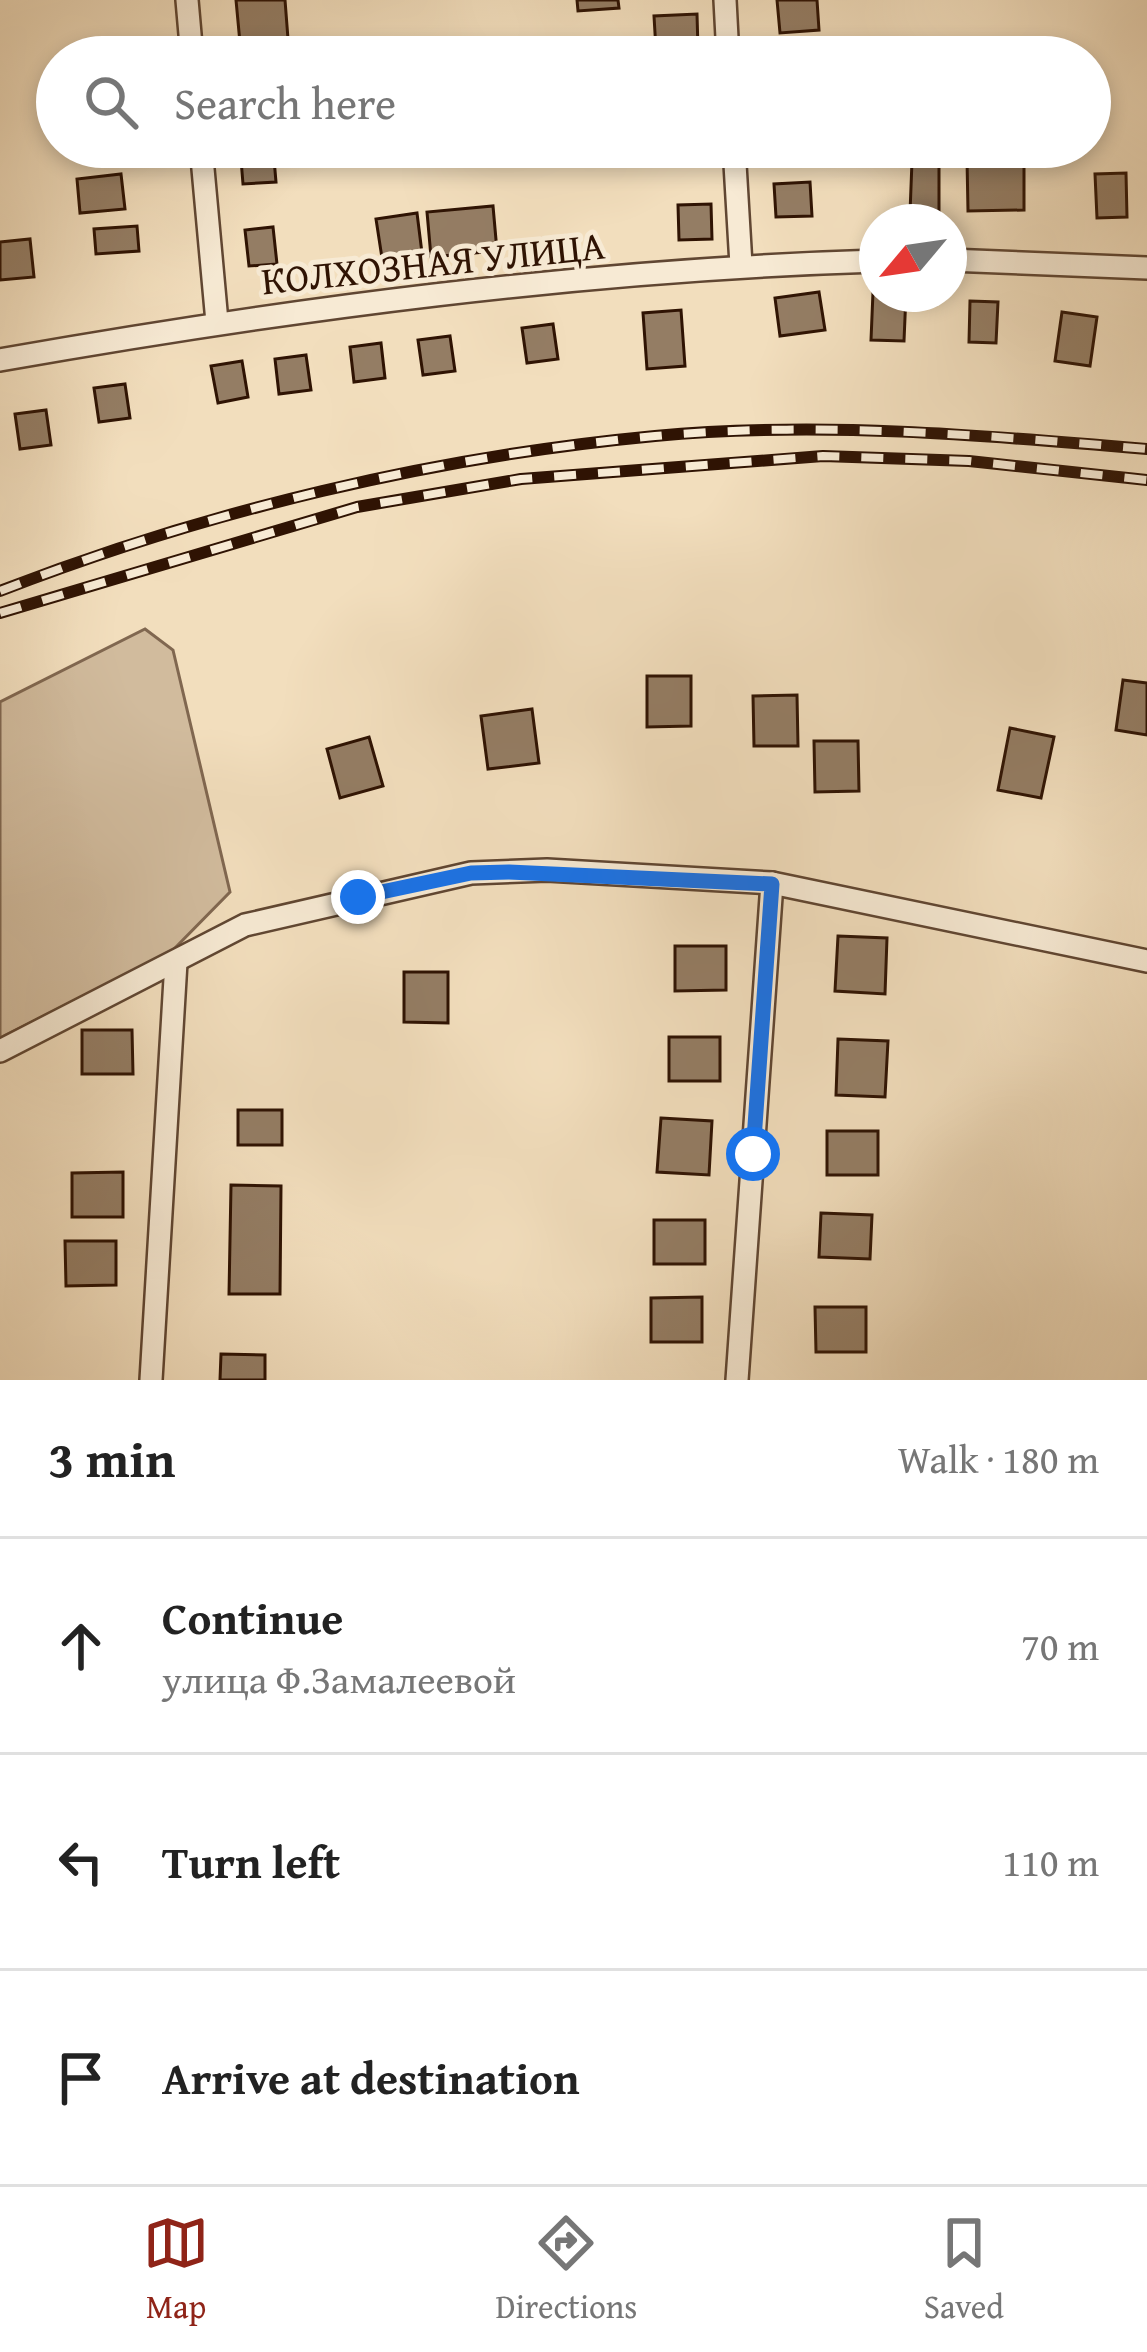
<!DOCTYPE html>
<meta charset="utf-8">
<style>
body{margin:0;font-family:"Gentium Book Plus",serif;background:#f6f6f6;color:#222}
.compass{position:absolute;left:859px;top:204px;width:108px;height:108px;border-radius:50%;background:#fff;box-shadow:0 6px 18px #0003;rotate:241deg}
.stop{position:absolute;width:36px;height:36px;margin:-27px;border:9px solid #1a73e8;border-radius:50%;background:#fff}
.stop.end{background:#1a73e8;border-color:#fff;box-shadow:0 3px 12px #0008}
.list{margin:0;padding:0;list-style:none}
h2{display:flex;justify-content:space-between;align-items:center;height:156px;margin:0;padding:0 48px;font-size:51px}
h2 small{font-size:39px;font-weight:400;color:#767676}
.list li{display:grid;grid-template-columns:78px 1fr auto;gap:36px;align-items:center;box-sizing:border-box;height:216px;padding:0 48px;border-top:3px solid #e0e0e0}
.list b{display:block;font-size:45px;white-space:nowrap}
.list p{margin:0;font-size:39px;white-space:nowrap;color:#767676}
.list em{font-size:39px;font-style:normal;color:#767676}
.icon{flex:none;width:66px;height:66px;fill:none;stroke:currentColor;stroke-width:2;stroke-linecap:round;stroke-linejoin:round}
.map{position:relative;flex:none;width:1147px;height:1380px;overflow:hidden}
.search{position:absolute;background:#fff;box-shadow:0 6px 18px #0003;left:36px;right:36px;top:36px;height:132px;display:flex;align-items:center;gap:30px;box-sizing:border-box;padding:0 42px;border-radius:66px;color:#767676;font-size:45px}
.sheet{height:804px;background:#fff}
nav{display:flex;justify-content:space-around;align-items:center;box-sizing:border-box;height:168px;border-top:3px solid #e0e0e0;background:#fff;font-size:33px;color:#767676}
nav a{display:grid;justify-items:center;gap:6px}
nav .on{color:#8f2418}
.map>svg:first-child{display:block}
.green{fill:#d1bb9d;stroke:#806750;stroke-width:3}
.building{fill:#947d64;stroke:#2f1303;stroke-width:3}
.lines{fill:none;stroke-linecap:round;stroke-linejoin:round}
.street-casing{stroke:#604632;stroke-width:26}
.street{stroke:#f7ead4;stroke-width:21}
.rail-casing{stroke:#2f1303;stroke-width:12}
.rail{stroke:#f7ead4;stroke-width:8;stroke-dasharray:22;stroke-linecap:butt}
.route{stroke:#1a73e8;stroke-width:15}
.labels{text-anchor:middle;dominant-baseline:central;stroke-width:10;stroke-linejoin:round;paint-order:stroke}
.street-label{font-size:39px;fill:#2f1303;stroke:#f7ead4}
</style>
<div class="map">
<svg width="1147" height="1380" viewBox="0 0 1147 1380">
<rect width="100%" height="100%" fill="#f2debd"/>
<filter id="stains"><feTurbulence type="fractalNoise" baseFrequency=".00167" numOctaves="4"/><feColorMatrix values="0 0 0 0 .2 0 0 0 0 .09 0 0 0 0 .02 0 0 0 .5 -.17"/></filter>
<radialGradient id="worn" r=".72"><stop offset=".6" stop-color="#630" stop-opacity="0"/><stop offset="1" stop-color="#630" stop-opacity=".3"/></radialGradient>
<polygon class="green" points="145,629 173,650 230,892 171,952 0,1038 0,702"/>
<g class="building">
<polygon points="236,0 285,0 288,39 240,43"/>
<polygon points="577,0 618,0 619,8 578,11"/>
<polygon points="777,0 817,0 819,30 780,33"/>
<polygon points="697,14 698,49 656,50 654,16"/>
<polygon points="150,43 151,57 100,57 99,48"/>
<polygon points="240,147 273,147 276,182 243,184"/>
<polygon points="967,159 1024,159 1024,210 968,211"/>
<polygon points="912,161 939,162 939,214 910,213"/>
<polygon points="1126,173 1127,217 1097,218 1095,174"/>
<polygon points="121,174 125,209 80,213 77,179"/>
<polygon points="810,182 812,216 776,217 774,184"/>
<polygon points="711,204 712,239 679,240 678,205"/>
<polygon points="493,206 497,251 431,257 427,212"/>
<polygon points="417,213 422,253 382,258 376,219"/>
<polygon points="137,226 139,251 96,254 94,229"/>
<polygon points="273,227 277,264 249,266 245,230"/>
<polygon points="30,239 34,277 0,280 0,242"/>
<polygon points="819,292 825,330 780,336 775,298"/>
<polygon points="873,292 906,294 904,341 871,340"/>
<polygon points="970,301 998,302 996,343 969,342"/>
<polygon points="681,310 685,366 647,369 643,313"/>
<polygon points="1062,312 1097,317 1090,366 1055,361"/>
<polygon points="553,324 558,359 527,363 522,328"/>
<polygon points="450,336 455,371 423,375 418,340"/>
<polygon points="381,343 385,378 354,382 350,347"/>
<polygon points="306,355 311,390 279,394 275,359"/>
<polygon points="242,361 248,397 218,403 211,366"/>
<polygon points="125,384 130,418 99,422 94,388"/>
<polygon points="46,410 51,445 20,449 15,414"/>
<polygon points="647,676 691,676 691,726 647,727"/>
<polygon points="1123,680 1147,683 1147,735 1116,730"/>
<polygon points="797,695 798,746 754,746 753,696"/>
<polygon points="532,709 539,763 488,769 481,716"/>
<polygon points="1010,728 1054,737 1041,798 998,790"/>
<polygon points="369,737 383,786 340,798 327,749"/>
<polygon points="814,741 858,741 859,791 815,792"/>
<polygon points="838,936 887,938 885,994 835,991"/>
<polygon points="675,946 726,946 726,990 675,991"/>
<polygon points="404,972 448,972 448,1023 404,1022"/>
<polygon points="82,1030 132,1030 133,1074 82,1074"/>
<rect x="669" y="1037" width="51" height="44"/>
<polygon points="838,1039 888,1041 885,1097 836,1095"/>
<rect x="238" y="1110" width="44" height="35"/>
<polygon points="661,1118 712,1121 709,1175 657,1172"/>
<rect x="827" y="1131" width="51" height="44"/>
<polygon points="123,1172 123,1217 72,1217 72,1173"/>
<polygon points="231,1185 281,1186 280,1294 229,1294"/>
<polygon points="821,1213 872,1215 870,1259 819,1257"/>
<rect x="654" y="1220" width="51" height="44"/>
<polygon points="65,1241 116,1241 116,1285 66,1286"/>
<polygon points="702,1297 702,1342 651,1342 651,1298"/>
<polygon points="815,1307 866,1307 866,1352 816,1352"/>
<polygon points="221,1354 265,1355 265,1380 220,1380"/>
</g>
<g class="lines">
<g class="street-casing">
<g id="street">
<polyline points="187,0 192,57"/>
<polyline points="725,0 728,57"/>
<polyline points="201,147 217,322"/>
<polyline points="734,147 741,265"/>
<polyline points="949,260 1147,268"/>
<path d="M0,360c289,-51 584,-90 877,-99"/>
<polyline points="0,1051 245,925 471,873 547,870 772,883 1147,961"/>
<polyline points="151,1380 176,962"/>
<polyline points="737,1380 772,883"/>
</g>
</g>
<use href="#street" class="street"/>
<g class="rail-casing">
<g id="rail">
<path d="M0,591c209,-81 432,-134 655,-155 164,-15 329,-1 492,13"/>
<polyline points="0,613 357,507 521,479 823,456 969,461 1147,480"/>
</g>
</g>
<use href="#rail" class="rail"/>
</g>
<g class="lines">
<polyline class="route" points="358,897 471,873 509,872 772,884 753,1154"/>
</g>
<g class="labels">
<g class="street-label">
<text transform="translate(433 262) rotate(-6)">КОЛХОЗНАЯ УЛИЦА</text>
</g>
</g>
<rect width="100%" height="100%" filter="url(#stains)"/>
<rect width="100%" height="100%" fill="url(#worn)"/>
</svg>
<svg class="compass" viewBox="-18 -18 36 36"><path d="M0-13l5 13h-10z" fill="#e53935"/><path d="M0 13l5-13h-10z" fill="#767676"/></svg>
<div class="stop" style="left:753px;top:1154px"></div>
<div class="stop end" style="left:358px;top:897px"></div>
<div class="search"><svg class="icon" aria-label="search" viewBox="0 0 24 24"><circle cx="10" cy="10" r="6"/><path d="M15 15l6 6"/></svg>Search here</div>
</div>
<section class="sheet">
<h2>3 min<small>Walk · 180 m</small></h2>
<ul class="list">
<li><svg class="icon" aria-label="ahead" viewBox="0 0 24 24"><path d="M12 20V5M6 11l6-6 6 6"/></svg><div><b>Continue</b><p>улица Ф.Замалеевой</p></div><em>70 m</em></li>
<li><svg class="icon" aria-label="left" viewBox="0 0 24 24"><path d="M17 20v-9H6M10 6l-5 5 5 5"/></svg><div><b>Turn left</b></div><em>110 m</em></li>
<li><svg class="icon" aria-label="arrive" viewBox="0 0 24 24"><path d="M6 21V4h12l-3 4 3 4H6"/></svg><div><b>Arrive at destination</b></div></li>
</ul>
</section>
<nav>
<a class="on"><svg class="icon" aria-label="map" viewBox="0 0 24 24"><path d="M3 6l6-2 6 2 6-2v14l-6 2-6-2-6 2zM9 4v14M15 6v14"/></svg>Map</a>
<a><svg class="icon" aria-label="directions" viewBox="0 0 24 24"><path d="M12 3l9 9-9 9-9-9zM9 14v-3h6M13 9l2 2-2 2"/></svg>Directions</a>
<a><svg class="icon" aria-label="saved" viewBox="0 0 24 24"><path d="M7 4h10v16l-5-4-5 4z"/></svg>Saved</a>
</nav>
